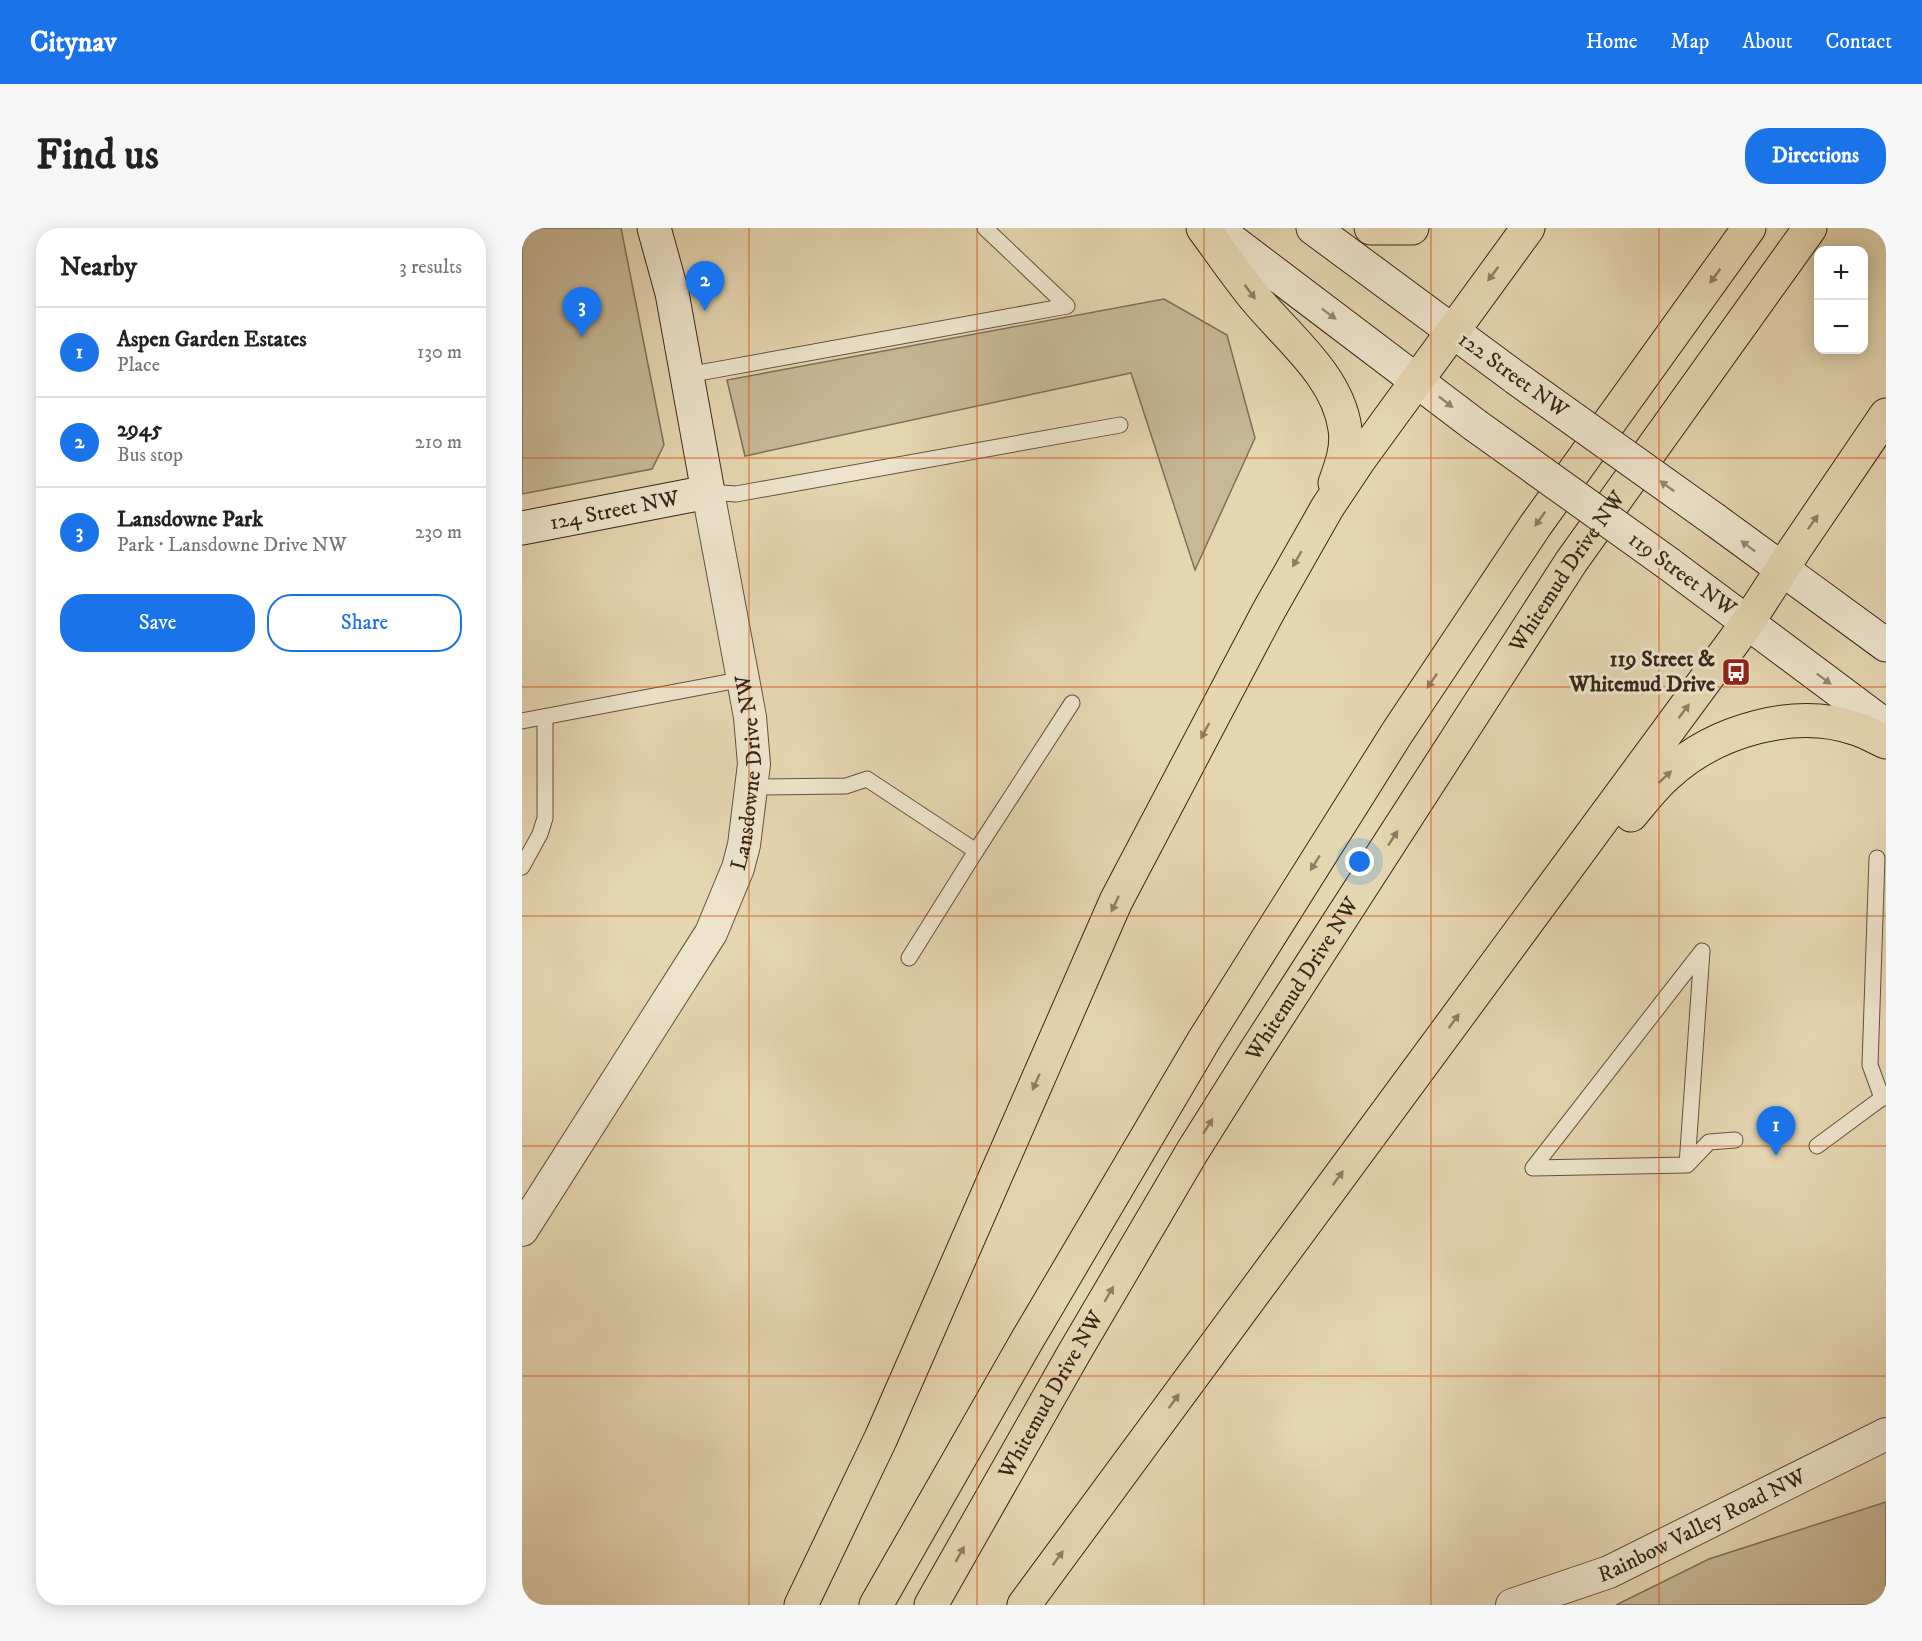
<!DOCTYPE html>
<meta charset="utf-8">
<style>
body{margin:0;font-family:"IM FELL DW Pica",serif;background:#f6f6f6;color:#222}
.controls{position:absolute;right:18px;top:18px;display:grid;overflow:hidden;border-radius:12px;box-shadow:0 3px 15px #0003}
.controls button{width:54px;height:54px;display:grid;place-items:center;padding:0;border:0;border-bottom:2px solid #e0e0e0;background:#fff;color:#222;font:30px sans-serif}
.you{position:absolute;left:838px;top:634px;width:21px;height:21px;margin:-15px;border:4px solid #fff;border-radius:50%;background:#1a73e8;box-shadow:0 0 0 9px #1a73e833}
.badge{display:grid;place-items:center;width:39px;height:39px;border-radius:50%;background:#1a73e8;color:#fff;font-size:20px;font-weight:700}
.pin{position:absolute;translate:-50% -50px;filter:drop-shadow(0 2px 3px #0008)}
.pin::after{content:'';position:absolute;top:32px;width:21px;height:18px;background:inherit;clip-path:polygon(0 0,100% 0,50% 100%)}
.list{margin:0;padding:0;list-style:none}
h2{display:flex;justify-content:space-between;align-items:center;height:78px;margin:0;padding:0 24px;font-size:26px}
h2 small{font-size:20px;font-weight:400;color:#767676}
.list li{display:grid;grid-template-columns:39px 1fr auto;gap:18px;align-items:center;box-sizing:border-box;height:90px;padding:0 24px;border-top:2px solid #e0e0e0}
.list b{display:block;font-size:22px;white-space:nowrap}
.list p{margin:0;font-size:20px;white-space:nowrap;color:#767676}
.list em{font-size:20px;font-style:normal;color:#767676}
.actions{display:flex;gap:12px;padding:18px 24px}
.actions a{flex:1;padding:14px 0;border:2px solid #1a73e8;border-radius:24px;text-align:center;font-size:21px;color:#1a73e8}
.actions .main{background:#1a73e8;color:#fff}
.map{position:relative;flex:none;width:1364px;height:1377px;overflow:hidden;border-radius:24px}
header{display:flex;align-items:center;gap:36px;box-sizing:border-box;height:84px;padding:0 30px;background:#1a73e8;color:#fff}
header strong{font-size:28px}
nav{display:flex;gap:33px;margin-inline-start:auto;font-size:21px}
.intro{display:flex;align-items:center;justify-content:space-between;box-sizing:border-box;height:144px;padding:0 36px}
h1{margin:0;font-size:42px}
.button{padding:15px 27px;border-radius:24px;background:#1a73e8;color:#fff;font-size:21px;font-weight:700}
main{display:flex;gap:36px;padding:0 36px}
aside{flex:1;background:#fff;border-radius:24px;box-shadow:0 3px 15px #0003}
.map>svg:first-child{display:block}
.green{fill:#c7b898;stroke:#7f7059;stroke-width:1.5}
.lines{fill:none;stroke-linecap:round;stroke-linejoin:round}
.lane-casing{stroke:#625340;stroke-width:17}
.street-casing{stroke:#625340;stroke-width:34}
.secondary-casing{stroke:#37271a;stroke-width:35}
.highway-casing{stroke:#37271a;stroke-width:35}
.lane{stroke:#eee4cd;stroke-width:15}
.street{stroke:#eee4cd;stroke-width:32}
.secondary{stroke:#eee4cd;stroke-width:33}
.highway{stroke:#e5d6b2;stroke-width:33}
.secondary-bridge-casing{stroke:#37271a;stroke-width:35;stroke-linecap:butt}
.secondary-bridge{stroke:#eee4cd;stroke-width:33}
.oneway{fill:#8e7e66}
.oneway2{fill:#928674}
.grid{fill:none;stroke:#cd520e;stroke-width:1.5;stroke-opacity:0.55}
.labels{text-anchor:middle;dominant-baseline:central;stroke-width:6;stroke-linejoin:round;paint-order:stroke}
.street-label{font-size:22px;fill:#37271a;stroke:#eee4cd}
.poi-label{font-size:22px;font-weight:bold;fill:#37271a;stroke:#eee4cd;text-anchor:end}
</style>
<header>
<strong>Citynav</strong>
<nav><a>Home</a><a>Map</a><a>About</a><a>Contact</a></nav>
</header>
<div class="intro"><h1>Find us</h1><a class="button">Directions</a></div>
<main>
<aside>
<h2>Nearby<small>3 results</small></h2>
<ul class="list">
<li><span class="badge">1</span><div><b>Aspen Garden Estates</b><p>Place</p></div><em>130 m</em></li>
<li><span class="badge">2</span><div><b>2945</b><p>Bus stop</p></div><em>210 m</em></li>
<li><span class="badge">3</span><div><b>Lansdowne Park</b><p>Park · Lansdowne Drive NW</p></div><em>230 m</em></li>
</ul>
<div class="actions"><a class="main">Save</a><a>Share</a></div>
</aside>
<div class="map">
<svg width="1364" height="1377" viewBox="0 0 1364 1377">
<rect width="100%" height="100%" fill="#e5d6b2"/>
<filter id="stains"><feTurbulence type="fractalNoise" baseFrequency=".00333" numOctaves="4"/><feColorMatrix values="0 0 0 0 .2 0 0 0 0 .09 0 0 0 0 .02 0 0 0 .5 -.17"/></filter>
<radialGradient id="worn" r=".72"><stop offset=".6" stop-color="#630" stop-opacity="0"/><stop offset="1" stop-color="#630" stop-opacity=".3"/></radialGradient>
<g class="green">
<polygon points="0,0 99,0 142,217 130,241 0,266"/>
<polygon points="642,71 705,107 733,210 673,342 609,145 223,228 205,152"/>
<polygon points="1364,1274 1364,1377 1094,1377 1187,1331"/>
</g>
<g class="lines">
<g class="lane-casing">
<g id="lane">
<polyline points="165,147 545,78 463,0"/>
<polyline points="186,264 214,266 598,197"/>
<polyline points="0,493 222,451"/>
<polyline points="231,559 324,558 345,551 454,623 550,475"/>
<polyline points="1355,630 1348,837 1360,870 1364,870"/>
<polyline points="0,639 18,606 23,590 23,490"/>
<polyline points="387,730 454,623"/>
<polyline points="1295,918 1360,870"/>
<polyline points="1165,937 1011,940 1180,723 1165,937 1187,914 1213,912"/>
</g>
</g>
<g class="street-casing">
<g id="street">
<path id="s1" d="M0,1002l189,-297 27,-65 6,-23 10,-81 -4,-47 -42,-225"/>
<path id="s2" d="M990,1377l97,-33 277,-138"/>
</g>
</g>
<g class="secondary-casing">
<g id="secondary">
<polyline points="693,0 953,197"/>
<polyline points="791,0 994,150"/>
<polyline points="1193,292 1364,417"/>
<path id="s3" d="M0,300l186,-36 -36,-199 -18,-65"/>
<polyline points="1147,336 1364,498"/>
</g>
</g>
<g class="highway-casing">
<g id="highway">
<path d="M681,0c17,23 34,48 52,70 32,39 83,78 90,131 3,19 -4,37 -10,54"/>
<polyline points="849,0 890,0"/>
<path d="M1109,587c12,-14 23,-29 37,-41 47,-43 127,-67 189,-45 10,3 19,9 29,13"/>
<polyline points="279,1377 359,1210 594,673 746,384 805,280 837,232 1006,0"/>
<polyline points="354,1377 504,1114 682,812 875,505 1013,298 1227,0"/>
<path id="s4" d="M409,1377l143,-252 118,-201 61,-97 318,-493 239,-334"/>
<polyline points="502,1377 1226,394 1273,321 1364,187"/>
</g>
</g>
<use href="#lane" class="lane"/>
<use href="#street" class="street"/>
<use href="#secondary" class="secondary"/>
<use href="#highway" class="highway"/>
<g class="secondary-bridge-casing">
<g id="secondary-bridge">
<polyline points="994,150 1193,292"/>
<polyline points="953,197 1147,336"/>
</g>
</g>
<use href="#secondary-bridge" class="secondary-bridge"/>
</g>
<defs><path id="oneway-solid" d="M-6-.8H1V-3.2L6.5 0L1 3.2V.8H-6Z" transform="scale(1.5)"/></defs>
<g class="oneway">
<use href="#oneway-solid" transform="translate(971 46) rotate(127)"/>
<use href="#oneway-solid" transform="translate(1193 48) rotate(126)"/>
<use href="#oneway-solid" transform="translate(728 64) rotate(53)"/>
<use href="#oneway-solid" transform="translate(1018 291) rotate(125)"/>
<use href="#oneway-solid" transform="translate(1291 294) rotate(-55)"/>
<use href="#oneway-solid" transform="translate(775 331) rotate(120)"/>
<use href="#oneway-solid" transform="translate(910 453) rotate(124)"/>
<use href="#oneway-solid" transform="translate(1162 483) rotate(-53)"/>
<use href="#oneway-solid" transform="translate(683 503) rotate(118)"/>
<use href="#oneway-solid" transform="translate(1143 549) rotate(-43)"/>
<use href="#oneway-solid" transform="translate(871 610) rotate(-57)"/>
<use href="#oneway-solid" transform="translate(793 635) rotate(122)"/>
<use href="#oneway-solid" transform="translate(593 676) rotate(115)"/>
<use href="#oneway-solid" transform="translate(932 793) rotate(-54)"/>
<use href="#oneway-solid" transform="translate(514 854) rotate(114)"/>
<use href="#oneway-solid" transform="translate(686 898) rotate(-58)"/>
<use href="#oneway-solid" transform="translate(816 950) rotate(-54)"/>
<use href="#oneway-solid" transform="translate(587 1066) rotate(-60)"/>
<use href="#oneway-solid" transform="translate(652 1173) rotate(-54)"/>
<use href="#oneway-solid" transform="translate(438 1326) rotate(-61)"/>
<use href="#oneway-solid" transform="translate(536 1330) rotate(-54)"/>
</g>
<g class="oneway2">
<use href="#oneway-solid" transform="translate(807 86) rotate(37)"/>
<use href="#oneway-solid" transform="translate(924 174) rotate(38)"/>
<use href="#oneway-solid" transform="translate(1145 258) rotate(-144)"/>
<use href="#oneway-solid" transform="translate(1226 318) rotate(-143)"/>
<use href="#oneway-solid" transform="translate(1302 451) rotate(37)"/>
</g>
<path class="grid" d="M227,0v1377M455,0v1377M682,0v1377M909,0v1377M1137,0v1377M0,230h1364M0,459h1364M0,688h1364M0,918h1364M0,1148h1364"/>
<defs>
<g id="bus-square" transform="scale(1.5)"><rect x="-9" y="-9" width="18" height="18" rx="4" fill="#8f2418" stroke="#eee4cd"/><path d="M-5-6H5V4H4V6H2V4H-2V6H-4V4H-5ZM-3.5-4V0h7V-4ZM-3.5 1.2v1.5H-2V1.2ZM2 1.2v1.5H3.5V1.2Z" fill="#fff"/></g>
</defs>
<g fill-rule="evenodd">
<use href="#bus-square" x="1214" y="444"/>
</g>
<g class="labels">
<g class="street-label">
<text transform="translate(991 147) rotate(36)">122 Street NW</text>
<text stroke="none"><textPath href="#s3" startOffset="94">124 Street NW</textPath></text>
<text stroke="none"><textPath href="#s4" startOffset="1214">Whitemud Drive NW</textPath></text>
<text transform="translate(1160 346) rotate(36)">119 Street NW</text>
<text stroke="none"><textPath href="#s1" startOffset="519">Lansdowne Drive NW</textPath></text>
<text stroke="none"><textPath href="#s4" startOffset="728">Whitemud Drive NW</textPath></text>
<text stroke="none"><textPath href="#s4" startOffset="242">Whitemud Drive NW</textPath></text>
<text stroke="none"><textPath href="#s2" startOffset="206">Rainbow Valley Road NW</textPath></text>
</g>
<g class="poi-label">
<text x="1193" y="431">119 Street &amp;<tspan x="1193" dy="25">Whitemud Drive</tspan></text>
</g>
</g>
<rect width="100%" height="100%" filter="url(#stains)"/>
<rect width="100%" height="100%" fill="url(#worn)"/>
</svg>
<div class="controls">
<button>+</button>
<button>−</button>
</div>
<div class="you"></div>
<div class="pin badge" style="left:1254px;top:928px">1</div>
<div class="pin badge" style="left:183px;top:83px">2</div>
<div class="pin badge" style="left:60px;top:109px">3</div>
</div>
</main>
